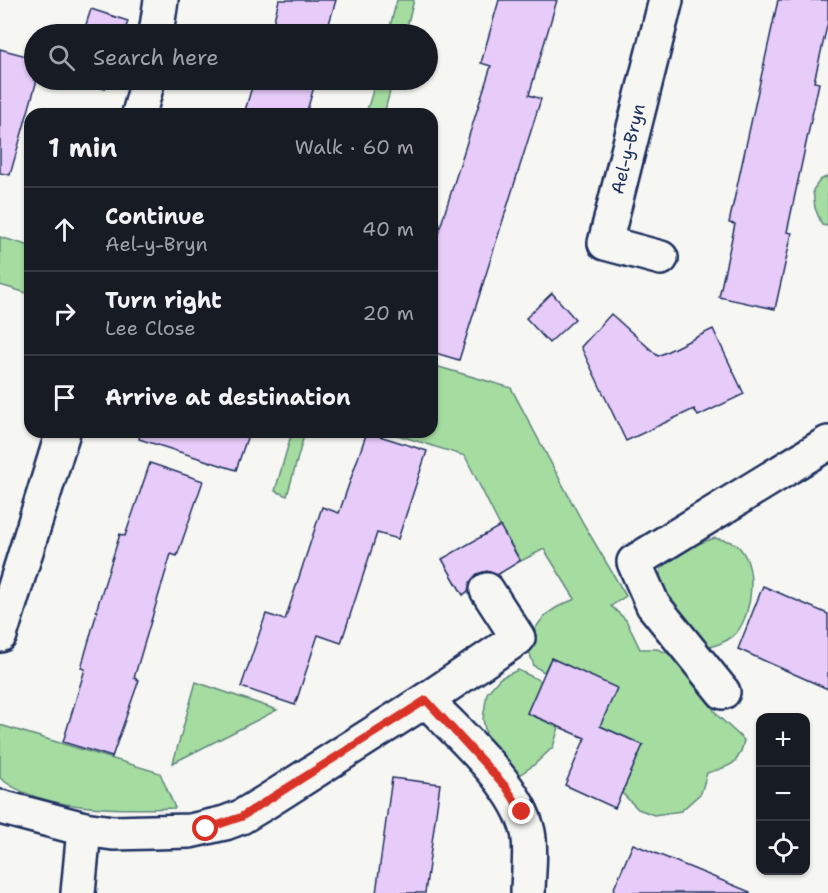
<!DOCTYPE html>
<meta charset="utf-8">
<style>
body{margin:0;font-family:"Shantell Sans",sans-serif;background:#20242c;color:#f1f3f6}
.controls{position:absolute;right:18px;bottom:18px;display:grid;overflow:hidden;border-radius:12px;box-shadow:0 2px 4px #0004}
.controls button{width:54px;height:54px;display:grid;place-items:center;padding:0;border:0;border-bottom:2px solid #363941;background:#171b24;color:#f1f3f6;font:30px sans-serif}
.stop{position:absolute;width:18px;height:18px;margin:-14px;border:4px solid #d93025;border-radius:50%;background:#fff}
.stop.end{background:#d93025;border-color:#fff;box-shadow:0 2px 6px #0008}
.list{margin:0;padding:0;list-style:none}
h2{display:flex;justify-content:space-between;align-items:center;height:78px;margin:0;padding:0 24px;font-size:26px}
h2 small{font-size:20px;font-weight:400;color:#9ea1a6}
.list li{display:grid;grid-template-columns:39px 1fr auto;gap:18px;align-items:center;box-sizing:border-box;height:84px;padding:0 24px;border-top:2px solid #363941}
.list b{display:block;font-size:22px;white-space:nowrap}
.list p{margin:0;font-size:20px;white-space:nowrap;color:#9ea1a6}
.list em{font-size:20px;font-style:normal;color:#9ea1a6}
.icon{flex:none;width:33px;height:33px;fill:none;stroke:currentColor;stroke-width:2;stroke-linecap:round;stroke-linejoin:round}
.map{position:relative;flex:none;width:828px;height:893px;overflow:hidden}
.search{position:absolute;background:#171b24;box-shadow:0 2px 4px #0004;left:24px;top:24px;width:414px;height:66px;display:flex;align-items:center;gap:15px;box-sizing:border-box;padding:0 21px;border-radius:33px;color:#9ea1a6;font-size:22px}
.panel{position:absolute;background:#171b24;box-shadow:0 2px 4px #0004;left:24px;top:108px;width:414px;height:330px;border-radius:18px}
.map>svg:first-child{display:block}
.green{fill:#a5dca0;stroke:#60867f;stroke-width:1.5}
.building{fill:#e7cbf9;stroke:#1b2f5e;stroke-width:1.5}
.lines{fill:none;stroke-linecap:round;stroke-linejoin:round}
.minor-casing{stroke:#1b2f5e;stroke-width:38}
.minor{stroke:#f6f6f2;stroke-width:33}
.route{stroke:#d93025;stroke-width:8}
.labels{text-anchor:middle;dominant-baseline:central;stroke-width:4.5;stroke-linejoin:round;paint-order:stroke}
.street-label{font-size:18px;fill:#1b2f5e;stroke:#f6f6f2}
</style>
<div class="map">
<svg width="828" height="893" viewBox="0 0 828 893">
<rect width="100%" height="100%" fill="#f6f6f2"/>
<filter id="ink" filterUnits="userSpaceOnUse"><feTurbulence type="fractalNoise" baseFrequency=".0167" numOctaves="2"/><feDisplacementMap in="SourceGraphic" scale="12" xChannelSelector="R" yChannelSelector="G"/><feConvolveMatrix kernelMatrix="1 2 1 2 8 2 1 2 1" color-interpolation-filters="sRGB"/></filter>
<g filter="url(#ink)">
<g class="green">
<polygon points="397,0 414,0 405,34 388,34"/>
<polygon points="376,80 393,80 384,114 366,114"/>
<polygon points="828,176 828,226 822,225 815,208 813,190 820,180"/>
<polygon points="0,237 30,246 30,294 0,285"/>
<path d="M432,365l79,23 72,135 43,73 -15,10 15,14 14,29h17l19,7 42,60 26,24c-5,26 -14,26 -37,33l-6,20 -20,18 -27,4 -16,-6 -16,-16 21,-48 -43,-19 16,-38 -65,-30 -7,14 -10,-6 -7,-21c12,-27 20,-35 48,-46l-31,-50 -23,12 -21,-35 -35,-70 -77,-24h44z"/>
<polygon points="292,432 305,432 287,496 275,491"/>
<path d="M715,538c7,2 17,3 22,7 21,20 16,66 0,87 -10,13 -40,19 -55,22l-26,-51 5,-34 25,-21z"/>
<polygon points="518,670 541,681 527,713 559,727 553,747 534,765 516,777 490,755 483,719 487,693 500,678"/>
<polygon points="196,682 277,710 173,763"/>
<path d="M0,725l160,48 15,35c-50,2 -134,4 -175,-30z"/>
</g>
<g class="building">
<polygon points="279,0 336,0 326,34 268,34 270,27 272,28"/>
<polygon points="499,0 557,0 529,95 541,99 459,360 432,352 432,253 491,66 481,63"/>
<polygon points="778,0 828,0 828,22 814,82 819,83 787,232 792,233 775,309 719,297 735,224 729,223"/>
<polygon points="91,9 128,21 124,34 83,34"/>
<polygon points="0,49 34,58 34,80 37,80 10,175 0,173"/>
<polygon points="78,80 108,80 105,89"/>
<polygon points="254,80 316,80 306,114 244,114"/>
<polygon points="552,293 575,319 549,343 526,318"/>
<polygon points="611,314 658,356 713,329 744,394 698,416 694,409 626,441 581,347"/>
<polygon points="140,432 249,432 236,470 139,439"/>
<polygon points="367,432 427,451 398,539 377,533 341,643 318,635 295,705 241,687 266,614 285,620 322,507 339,513"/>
<polygon points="150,463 203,481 177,556 171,554 134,678 139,680 112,757 63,742 85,669 81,668 97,612 96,611 120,534 125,536"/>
<polygon points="500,526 520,561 497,575 487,571 477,574 470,582 468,591 463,595 442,559"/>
<polygon points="763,586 828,614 828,689 738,649"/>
<polygon points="551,658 617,688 600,726 643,745 615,808 565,785 585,738 527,713"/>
<polygon points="392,778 440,784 425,893 376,893"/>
<polygon points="633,844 750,892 750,893 612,893"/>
</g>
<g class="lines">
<g class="minor-casing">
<g id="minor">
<polyline points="156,34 161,0"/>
<polyline points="139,114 148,80"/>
<polyline points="661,258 605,243 666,0"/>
<polyline points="0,635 63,432"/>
<polyline points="723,692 653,605 634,562 828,443"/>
<path d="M426,700c34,36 91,84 102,132 4,19 0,42 0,61"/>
<polyline points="0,807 84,829 113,833 190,831 225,823 241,817 266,802 426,700 518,638 487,590"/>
<polyline points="78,893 84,829"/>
</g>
</g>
<use href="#minor" class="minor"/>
</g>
</g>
<g class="lines" filter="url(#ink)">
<polyline class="route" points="206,829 241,817 426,700 506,787 522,812"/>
</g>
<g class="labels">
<g class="street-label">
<text transform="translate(628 149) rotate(-76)">Ael-y-Bryn</text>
</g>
</g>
</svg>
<div class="controls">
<button>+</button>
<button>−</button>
<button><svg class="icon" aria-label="locate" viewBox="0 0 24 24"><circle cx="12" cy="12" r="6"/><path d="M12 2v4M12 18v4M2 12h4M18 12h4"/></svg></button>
</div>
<div class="stop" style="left:206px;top:829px"></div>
<div class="stop end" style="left:522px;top:812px"></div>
<div class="search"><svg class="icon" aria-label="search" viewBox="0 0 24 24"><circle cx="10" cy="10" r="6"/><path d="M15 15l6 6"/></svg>Search here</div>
<section class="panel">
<h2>1 min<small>Walk · 60 m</small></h2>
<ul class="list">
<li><svg class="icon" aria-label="ahead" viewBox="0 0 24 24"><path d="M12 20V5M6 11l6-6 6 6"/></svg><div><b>Continue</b><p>Ael-y-Bryn</p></div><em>40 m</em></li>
<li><svg class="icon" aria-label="right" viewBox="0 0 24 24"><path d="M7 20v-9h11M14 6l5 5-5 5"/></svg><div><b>Turn right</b><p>Lee Close</p></div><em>20 m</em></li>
<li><svg class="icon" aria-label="arrive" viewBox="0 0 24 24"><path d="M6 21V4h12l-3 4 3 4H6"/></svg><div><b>Arrive at destination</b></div></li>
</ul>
</section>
</div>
